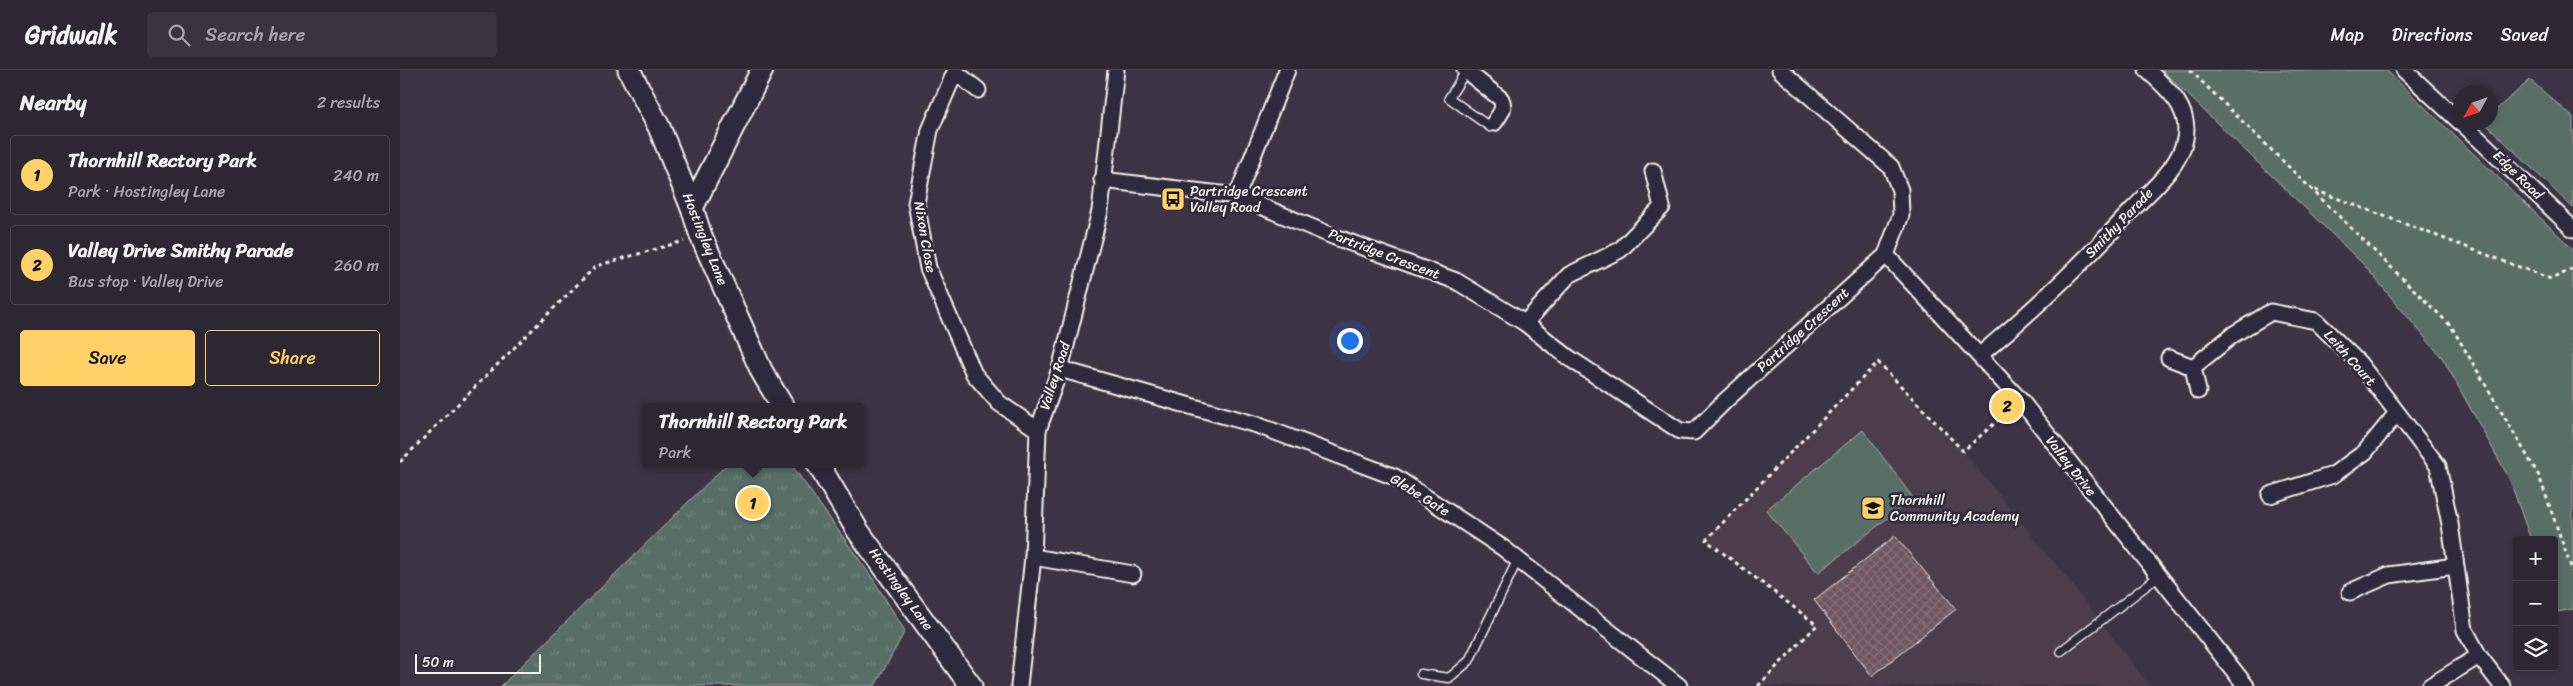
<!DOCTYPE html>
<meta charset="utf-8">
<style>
body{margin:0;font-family:Sriracha,sans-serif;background:#39323f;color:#f1f3f6}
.controls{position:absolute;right:15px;bottom:15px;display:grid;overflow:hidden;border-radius:5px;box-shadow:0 2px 8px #0003}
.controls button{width:45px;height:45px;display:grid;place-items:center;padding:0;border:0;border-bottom:1px solid #48434e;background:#2d2633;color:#f1f3f6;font:25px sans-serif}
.compass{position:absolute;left:2053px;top:15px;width:45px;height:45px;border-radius:50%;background:#2d2633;box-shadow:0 2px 8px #0003;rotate:230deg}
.scale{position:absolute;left:15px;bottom:12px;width:126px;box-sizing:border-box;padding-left:5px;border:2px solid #f4f1e8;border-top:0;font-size:14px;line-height:18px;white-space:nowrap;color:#f4f1e8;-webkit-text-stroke:4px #2f2a3d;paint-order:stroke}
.you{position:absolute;left:949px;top:270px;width:18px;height:18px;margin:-12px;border:4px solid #fff;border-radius:50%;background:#1a73e8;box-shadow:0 0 0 8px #1a73e833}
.badge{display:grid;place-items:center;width:32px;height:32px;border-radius:50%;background:#ffd166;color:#111;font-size:16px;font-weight:700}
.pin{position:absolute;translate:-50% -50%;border:2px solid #fff;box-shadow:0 1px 5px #0006}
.popup{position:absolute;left:242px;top:333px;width:222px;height:65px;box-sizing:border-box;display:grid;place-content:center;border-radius:5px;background:#2d2633;filter:drop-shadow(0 1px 4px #0005);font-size:16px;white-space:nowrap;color:#a7a5ac}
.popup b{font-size:19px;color:#f1f3f6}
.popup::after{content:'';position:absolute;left:50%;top:100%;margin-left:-10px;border:10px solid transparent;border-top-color:#2d2633}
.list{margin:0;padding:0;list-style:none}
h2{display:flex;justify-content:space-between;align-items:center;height:65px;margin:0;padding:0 20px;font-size:21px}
h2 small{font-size:16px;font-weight:400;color:#a7a5ac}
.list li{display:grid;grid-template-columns:32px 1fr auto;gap:15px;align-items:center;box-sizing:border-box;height:80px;margin:0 10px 10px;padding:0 10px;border:1px solid #48434e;border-radius:5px}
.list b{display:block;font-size:19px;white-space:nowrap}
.list p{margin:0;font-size:16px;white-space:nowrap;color:#a7a5ac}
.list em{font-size:16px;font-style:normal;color:#a7a5ac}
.actions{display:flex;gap:10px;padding:15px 20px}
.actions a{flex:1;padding:11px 0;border:1px solid #ffd166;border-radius:5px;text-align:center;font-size:18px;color:#ffd166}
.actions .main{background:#ffd166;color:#111}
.icon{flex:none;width:28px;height:28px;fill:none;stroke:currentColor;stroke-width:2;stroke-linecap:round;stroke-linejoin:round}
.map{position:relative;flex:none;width:2173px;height:616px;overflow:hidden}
header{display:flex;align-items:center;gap:30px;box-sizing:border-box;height:70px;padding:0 25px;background:#2d2633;border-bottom:1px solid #48434e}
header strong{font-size:24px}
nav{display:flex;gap:28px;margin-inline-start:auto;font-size:18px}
.search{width:350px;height:45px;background:#39323f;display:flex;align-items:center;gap:12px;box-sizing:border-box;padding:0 18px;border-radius:5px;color:#a7a5ac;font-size:19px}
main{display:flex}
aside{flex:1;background:#2d2633}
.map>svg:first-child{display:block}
.built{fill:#4b3e4c}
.green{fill:#5a6e67;stroke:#a7b0a8}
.park{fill:url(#park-tufts);stroke:#a7b0a8}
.building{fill:url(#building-cross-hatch);stroke:#f4f1e8}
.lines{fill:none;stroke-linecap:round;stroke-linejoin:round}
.lane-casing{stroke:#f4f1e8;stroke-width:11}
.street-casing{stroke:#f4f1e8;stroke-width:19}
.secondary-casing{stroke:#f4f1e8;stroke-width:25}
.path{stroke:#f4f1e8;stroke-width:3;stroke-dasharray:4 4;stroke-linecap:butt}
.lane{stroke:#2f2a3d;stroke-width:8}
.street{stroke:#2f2a3d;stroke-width:15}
.secondary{stroke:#2f2a3d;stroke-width:21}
.labels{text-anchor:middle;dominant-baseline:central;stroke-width:5;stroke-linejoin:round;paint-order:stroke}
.street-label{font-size:14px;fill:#f4f1e8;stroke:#2f2a3d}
.poi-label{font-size:14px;fill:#f4f1e8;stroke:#2f2a3d;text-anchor:start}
</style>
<header>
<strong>Gridwalk</strong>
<div class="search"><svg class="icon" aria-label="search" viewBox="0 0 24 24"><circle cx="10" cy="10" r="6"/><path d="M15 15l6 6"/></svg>Search here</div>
<nav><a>Map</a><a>Directions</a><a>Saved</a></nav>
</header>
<main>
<aside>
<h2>Nearby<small>2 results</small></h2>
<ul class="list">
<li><span class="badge">1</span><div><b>Thornhill Rectory Park</b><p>Park · Hostingley Lane</p></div><em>240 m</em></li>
<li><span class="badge">2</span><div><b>Valley Drive Smithy Parade</b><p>Bus stop · Valley Drive</p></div><em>260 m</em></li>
</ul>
<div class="actions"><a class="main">Save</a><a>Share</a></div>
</aside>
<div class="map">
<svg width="2173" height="616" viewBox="0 0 2173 616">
<defs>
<pattern id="park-tufts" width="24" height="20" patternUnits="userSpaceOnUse" patternTransform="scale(1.25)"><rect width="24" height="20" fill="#5a6e67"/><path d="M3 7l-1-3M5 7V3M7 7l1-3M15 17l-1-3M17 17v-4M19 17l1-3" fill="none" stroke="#72837d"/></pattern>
<pattern id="building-cross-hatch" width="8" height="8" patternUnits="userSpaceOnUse" patternTransform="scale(1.25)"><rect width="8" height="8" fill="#6e5660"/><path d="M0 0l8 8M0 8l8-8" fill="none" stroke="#836f77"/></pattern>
</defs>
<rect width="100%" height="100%" fill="#3c3344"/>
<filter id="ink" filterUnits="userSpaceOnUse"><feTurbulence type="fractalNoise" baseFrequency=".02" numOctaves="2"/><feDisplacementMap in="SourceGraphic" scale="10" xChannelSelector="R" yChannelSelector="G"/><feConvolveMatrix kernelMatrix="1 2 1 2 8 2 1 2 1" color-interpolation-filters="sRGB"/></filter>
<g filter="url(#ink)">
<polygon class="built" points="1478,293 1563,381 1666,507 1750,616 1358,616 1417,555 1306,470"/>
<g class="green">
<polygon points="1762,0 1986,0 2173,179 2173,539 2157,542 2154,533 2154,470 2131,470 2109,408 2043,289 1964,195"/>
<polygon points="2130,10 2173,47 2173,138 2085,53 2090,52 2091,44"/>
<polygon points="1463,360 1513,428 1418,503 1366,440"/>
</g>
<polygon class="park" points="327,394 391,394 473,509 505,561 475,616 101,616"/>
<polygon class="building" points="1495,466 1556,539 1472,606 1414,530"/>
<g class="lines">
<g class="lane-casing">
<g id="lane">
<polyline points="1066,1 1049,28 1090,57 1094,53"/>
<polyline points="1661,581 1759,506"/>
<polyline points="1021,604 1049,608 1069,591 1118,489"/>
</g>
</g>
<g class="street-casing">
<g id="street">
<path d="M1065,0l36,29c5,10 -2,16 -7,24"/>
<polyline points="2004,0 2060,52"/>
<polyline points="578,20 555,2 530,60 516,133 528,198 574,304 599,333 638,360"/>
<polyline points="2061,52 2173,159"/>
<polyline points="702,110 837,126 935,167 1056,211 1125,253 1169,288 1280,361 1294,362 1326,330 1486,185 1501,145 1500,120 1491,97 1380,0"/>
<polyline points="837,126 887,0"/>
<polyline points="1486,185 1621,331 1846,616"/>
<polyline points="1125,253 1169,205 1220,180 1262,137 1253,101"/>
<path d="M1580,285c54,-45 104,-93 151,-144 20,-21 48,-43 54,-72 6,-31 -17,-50 -38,-69"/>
<polyline points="1769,288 1793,297 1834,264 1871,242 1916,251 1959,293 2038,396 2050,454 2065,560 2079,586 2102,616"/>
<polyline points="1793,297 1798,321"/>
<polyline points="660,299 857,355 995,407 1103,478 1279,616"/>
<polyline points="1870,425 1933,405 1965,382 1997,343"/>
<polyline points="633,487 733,504"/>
<polyline points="1950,522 1989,505 2055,496"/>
<polyline points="619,616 633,487 638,360 660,299 700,141 716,0"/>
<polyline points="2030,616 2079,586"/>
</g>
</g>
<g class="secondary-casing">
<g id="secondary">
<polyline points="229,0 259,57 292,138 301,166 362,302 383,337"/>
<polyline points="292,138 362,0"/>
<polyline points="418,394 458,461 571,616"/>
</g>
</g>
<g class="path">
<polyline points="1790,0 2051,256 2139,406 2173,503"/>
<polyline points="1915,120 2151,209 2173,199"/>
<polyline points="0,392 196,196 284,171"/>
<polyline points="1358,616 1417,555 1306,470 1478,292 1563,381 1610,340"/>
</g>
<use href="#lane" class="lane"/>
<use href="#street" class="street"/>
<use href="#secondary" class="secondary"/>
</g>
</g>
<defs>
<g id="bus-square" transform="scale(1.25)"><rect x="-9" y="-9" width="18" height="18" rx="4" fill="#ffd166" stroke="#2f2a3d"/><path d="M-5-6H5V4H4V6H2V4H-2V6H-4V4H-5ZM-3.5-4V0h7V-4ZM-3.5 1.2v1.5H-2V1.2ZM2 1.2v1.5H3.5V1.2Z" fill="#111"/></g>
<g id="school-square" transform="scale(1.25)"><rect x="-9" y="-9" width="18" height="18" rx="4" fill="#ffd166" stroke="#2f2a3d"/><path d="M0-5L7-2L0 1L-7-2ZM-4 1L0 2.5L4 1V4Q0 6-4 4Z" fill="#111"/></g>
</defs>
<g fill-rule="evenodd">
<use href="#bus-square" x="773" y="129"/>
<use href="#school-square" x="1473" y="438"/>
</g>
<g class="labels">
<g class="street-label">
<text transform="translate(2118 105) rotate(44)">Edge Road</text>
<text transform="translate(1719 153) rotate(-46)">Smithy Parade</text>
<text transform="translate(525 167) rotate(80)">Nixon Close</text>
<text transform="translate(305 169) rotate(68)">Hostingley Lane</text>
<text transform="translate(984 184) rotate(21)">Partridge Crescent</text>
<text transform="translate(1403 260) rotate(-42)">Partridge Crescent</text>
<text transform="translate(1950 288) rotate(48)">Leith Court</text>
<text transform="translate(655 306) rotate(-72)">Valley Road</text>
<text transform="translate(1671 396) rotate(52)">Valley Drive</text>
<text transform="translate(1020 425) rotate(32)">Glebe Gate</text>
<text transform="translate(501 519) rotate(54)">Hostingley Lane</text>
</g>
<g class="poi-label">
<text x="790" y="121">Partridge Crescent<tspan x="790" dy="16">Valley Road</tspan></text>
<text x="1490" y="430">Thornhill<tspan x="1490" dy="16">Community Academy</tspan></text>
</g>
</g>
</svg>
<div class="controls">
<button>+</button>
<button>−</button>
<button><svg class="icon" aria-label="layers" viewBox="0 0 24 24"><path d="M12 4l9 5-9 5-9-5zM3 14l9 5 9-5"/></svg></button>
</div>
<svg class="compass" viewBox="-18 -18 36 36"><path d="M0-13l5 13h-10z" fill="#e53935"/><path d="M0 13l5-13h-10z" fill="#a7a5ac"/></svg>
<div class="scale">50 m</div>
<div class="you"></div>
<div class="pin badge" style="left:353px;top:433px">1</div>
<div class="popup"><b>Thornhill Rectory Park</b>Park</div>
<div class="pin badge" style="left:1607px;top:336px">2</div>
</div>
</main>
